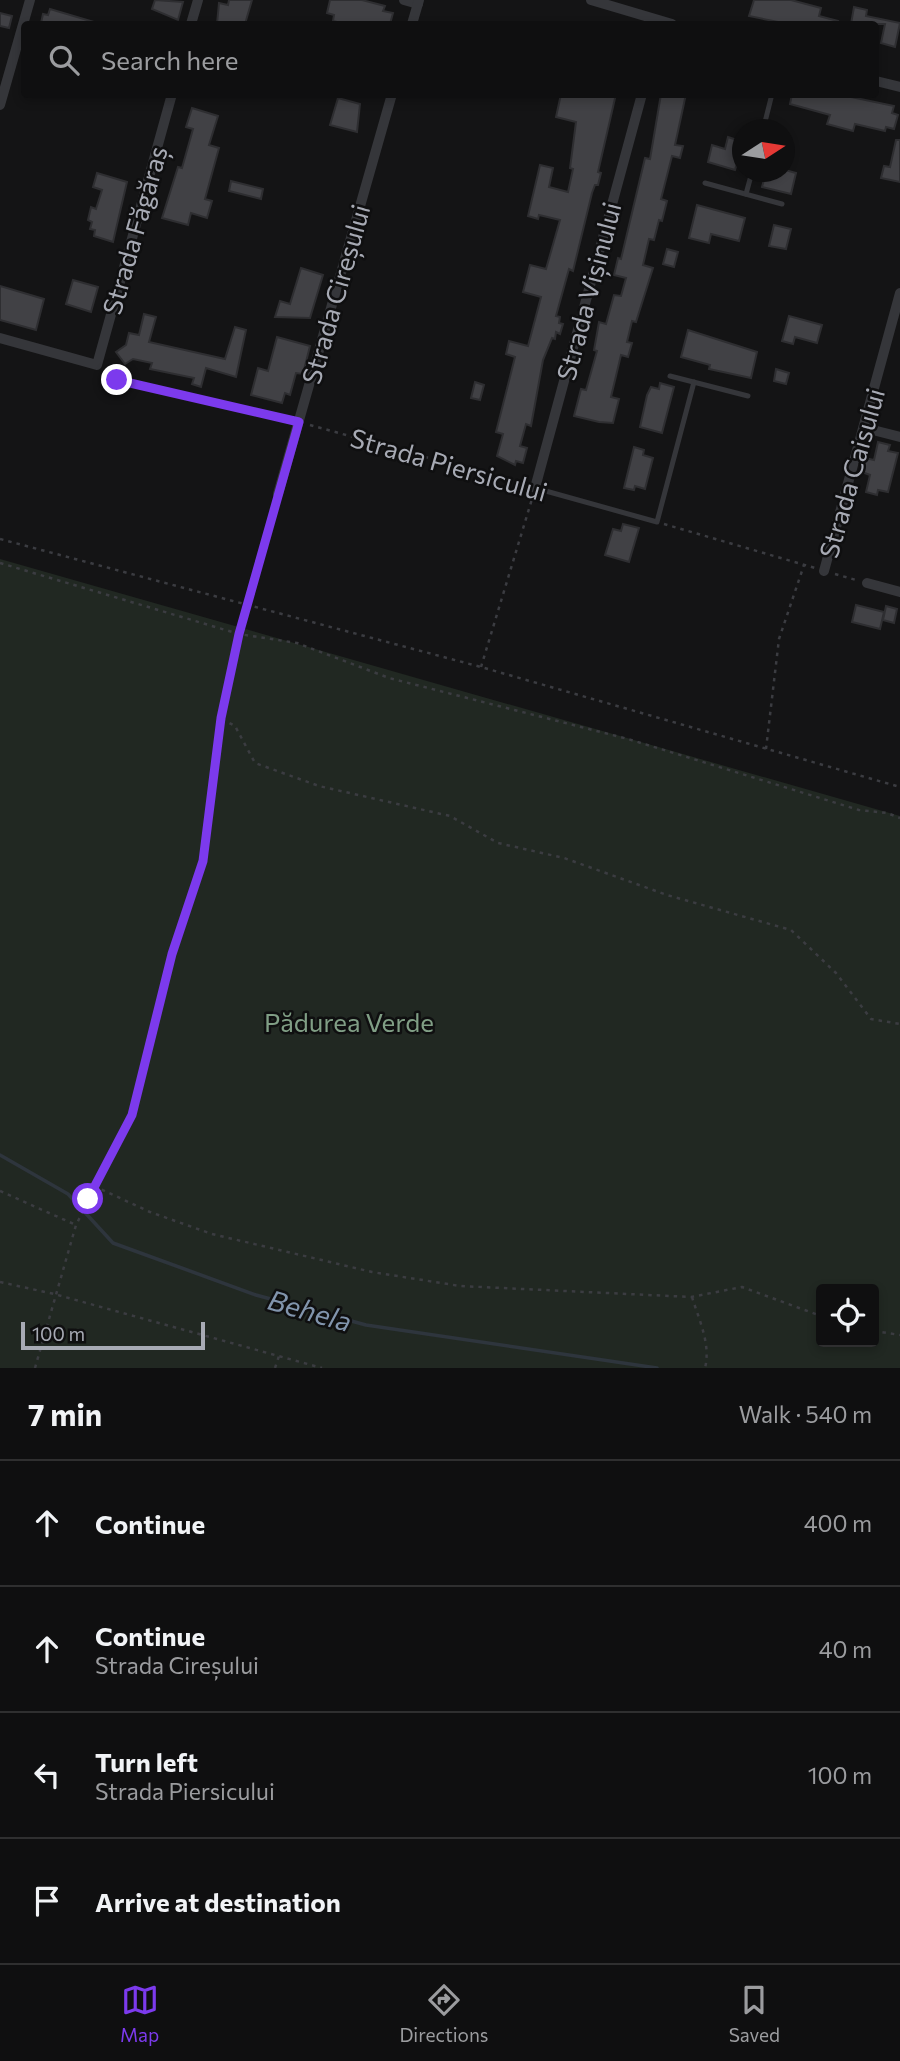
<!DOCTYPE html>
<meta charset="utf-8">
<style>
body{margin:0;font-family:Commissioner,sans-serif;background:#181819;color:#f1f3f6}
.controls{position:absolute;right:21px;bottom:21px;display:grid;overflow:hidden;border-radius:7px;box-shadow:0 4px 10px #0003}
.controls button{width:63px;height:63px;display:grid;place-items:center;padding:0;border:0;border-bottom:2px solid #2f2f30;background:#0f0f10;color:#f1f3f6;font:35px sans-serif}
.compass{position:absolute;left:732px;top:119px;width:63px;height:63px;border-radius:50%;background:#0f0f10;box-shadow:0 4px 10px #0003;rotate:78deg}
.scale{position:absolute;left:21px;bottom:18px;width:184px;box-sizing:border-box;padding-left:7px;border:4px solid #a7aab4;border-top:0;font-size:19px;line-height:24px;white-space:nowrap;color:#a7aab4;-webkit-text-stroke:5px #0f0f10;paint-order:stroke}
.stop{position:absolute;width:21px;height:21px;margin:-16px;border:5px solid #7c3aed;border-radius:50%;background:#fff}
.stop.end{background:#7c3aed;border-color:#fff;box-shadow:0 2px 7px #0008}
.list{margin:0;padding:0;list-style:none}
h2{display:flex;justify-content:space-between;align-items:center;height:91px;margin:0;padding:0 28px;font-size:30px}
h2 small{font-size:23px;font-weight:400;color:#9b9c9f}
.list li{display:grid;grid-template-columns:46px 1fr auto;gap:21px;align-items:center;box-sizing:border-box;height:126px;padding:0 28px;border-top:2px solid #2f2f30}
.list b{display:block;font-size:26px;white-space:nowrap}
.list p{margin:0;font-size:23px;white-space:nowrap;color:#9b9c9f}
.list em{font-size:23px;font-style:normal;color:#9b9c9f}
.icon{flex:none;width:38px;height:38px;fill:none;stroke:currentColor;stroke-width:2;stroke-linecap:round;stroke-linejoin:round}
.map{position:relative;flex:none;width:900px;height:1368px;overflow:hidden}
.search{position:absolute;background:#0f0f10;box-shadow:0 4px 10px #0003;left:21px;right:21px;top:21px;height:77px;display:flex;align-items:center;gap:18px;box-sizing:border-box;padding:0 24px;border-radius:7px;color:#9b9c9f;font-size:26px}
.sheet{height:595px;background:#0f0f10}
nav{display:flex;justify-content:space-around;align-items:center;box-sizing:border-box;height:98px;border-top:2px solid #2f2f30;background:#0f0f10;font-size:19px;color:#9b9c9f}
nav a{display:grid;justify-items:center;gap:4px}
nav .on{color:#7c3aed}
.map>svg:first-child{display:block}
.green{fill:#212822;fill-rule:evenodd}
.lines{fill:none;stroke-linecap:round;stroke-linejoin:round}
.stream{stroke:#2e353d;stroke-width:3.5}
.building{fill:#414145;stroke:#2e2e31;stroke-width:2}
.path{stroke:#3b3c41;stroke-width:2.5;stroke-dasharray:3.5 5;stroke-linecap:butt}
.lane{stroke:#35363a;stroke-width:5}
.street{stroke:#35363a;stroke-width:10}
.route{stroke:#7c3aed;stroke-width:9}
.labels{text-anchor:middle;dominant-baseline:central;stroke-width:5;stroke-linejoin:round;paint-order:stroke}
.street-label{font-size:26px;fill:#a7aab4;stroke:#0f0f10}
.park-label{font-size:26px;fill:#809e85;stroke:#0f0f10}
.water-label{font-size:28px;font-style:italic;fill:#8194ac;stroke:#0f0f10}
</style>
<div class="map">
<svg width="900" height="1368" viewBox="0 0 900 1368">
<rect width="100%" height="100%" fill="#141415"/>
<path class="green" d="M0,559l900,257v552h-900zM821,1289h53v53h-53z"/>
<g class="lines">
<polyline class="stream" points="0,1155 68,1194 113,1243 256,1295 366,1325 657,1368"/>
</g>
<g class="building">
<polygon points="155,0 183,2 178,20 152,9"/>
<polygon points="229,0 252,0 245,24 217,24 219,3 228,5"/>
<polygon points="330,0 362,0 385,6 383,11 393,13 390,24 346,24 333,21 334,15 327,13"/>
<polygon points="754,0 791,0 821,8 819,16 838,21 837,24 788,24 749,16"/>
<polygon points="854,7 867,10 866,16 900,23 895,47 881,43 885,24 851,24"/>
<polygon points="50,9 94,22 94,24 41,23 43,14 48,15"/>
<polygon points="0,13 12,16 9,28 0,26"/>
<polygon points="561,94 616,94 598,172 601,173 598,185 595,185 592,193 573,271 569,269 556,316 560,317 559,323 563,324 560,334 556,332 555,339 552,338 543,360 531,426 526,424 520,446 527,448 523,463 516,461 515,465 497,456 503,434 496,432 515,357 506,354 509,341 528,346 541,297 523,292 530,265 546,269 560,220 539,215 538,219 528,216 540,165 553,168 549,187 568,192 573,169 570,168 576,122 556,117"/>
<polygon points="661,94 686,94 675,145 683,146 680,158 672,156 661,199 667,201 662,221 659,220 654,240 649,239 643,265 653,268 636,322 632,321 627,342 632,343 628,357 621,355 611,397 619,399 613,423 599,422 574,416 581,389 586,390 597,351 594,350 599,322 606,324 614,295 621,296 626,278 614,275 618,258 621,259 645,158 650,159"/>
<polygon points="792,94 837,94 894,106 892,113 898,115 894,129 886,127 885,131 855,124 853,131 827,124 830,115 790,104"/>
<polygon points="338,98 360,104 357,132 330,125"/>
<polygon points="192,108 218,116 209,145 219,148 205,199 212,201 207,218 191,213 188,225 162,218 178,167 182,168 193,129 186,127"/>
<polygon points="728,137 743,142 735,170 708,162 712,145 725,149"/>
<polygon points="896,140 900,140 900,182 881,178 884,166 890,167"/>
<polygon points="785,170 796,173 791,194 762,187 766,172"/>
<polygon points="97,173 127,182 113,242 94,236 95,230 90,229 92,222 88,220 91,207 96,209 102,190 93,187"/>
<polygon points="231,181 263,189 261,199 229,191"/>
<polygon points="697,205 745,218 739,241 711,234 709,243 689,238"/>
<polygon points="774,225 791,229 786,249 769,246"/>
<polygon points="667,249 678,252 674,267 663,264"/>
<polygon points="301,268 323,275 310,318 275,317 280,301 290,304"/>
<polygon points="73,280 98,287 91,312 66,304"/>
<polygon points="0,286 44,299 36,330 0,320"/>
<polygon points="144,314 156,317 149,342 225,359 235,327 246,330 236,377 206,368 201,387 192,384 194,378 150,369 152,363 133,359 125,364 116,352 126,345 129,333 139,335"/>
<polygon points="789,316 822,325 817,343 795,337 793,344 782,341"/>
<polygon points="688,330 757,352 751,378 709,369 710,365 681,357"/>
<polygon points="277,337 310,346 303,374 296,373 290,395 285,393 282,403 251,395 258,368 268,371"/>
<polygon points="776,369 789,373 786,384 774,381"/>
<polygon points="475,382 484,385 480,400 471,398"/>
<polygon points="660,383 674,387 662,433 640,427 647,395 651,387 659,389"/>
<polygon points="878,442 890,445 888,451 898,453 888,492 878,490 877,495 866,492 870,475 862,472 865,458 874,460"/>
<polygon points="634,447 644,450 643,455 653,458 645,489 635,486 634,490 624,488"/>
<polygon points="623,524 639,528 629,562 605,555 613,529 621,531"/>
<polygon points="856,605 884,612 880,629 852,622"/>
<polygon points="886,606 897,609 894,623 883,620"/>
</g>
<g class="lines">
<g class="path">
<polyline points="104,372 117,380 290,420"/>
<polyline points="310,425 526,485"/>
<polyline points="664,524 815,568"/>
<polyline points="0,539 481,667 900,787"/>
<polyline points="0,563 239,634 297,643 389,678 628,739 859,810 887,813 900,818"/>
<polyline points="835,574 856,580"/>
<polyline points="481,667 532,499"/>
<polyline points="222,719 235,726 255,763 319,786 450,816 498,843 564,858 667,895 791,930 836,973 871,1019 900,1024"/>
<polyline points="766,749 779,639 804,565"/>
<polyline points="94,1186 150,1212 212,1234 372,1272 460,1286 691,1297 742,1287 821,1316"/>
<polyline points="0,1191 76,1225"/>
<polyline points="0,1282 54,1294 322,1368"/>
<path d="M692,1297c7,23 19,47 13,71"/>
<polyline points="874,1331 900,1335"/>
<polyline points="35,1368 76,1225 132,1115 172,954 203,861 221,718 239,634 276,502"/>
<polyline points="275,1368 279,1356"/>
</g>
<g class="lane">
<polyline points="763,130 772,94"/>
<polyline points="705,183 782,204"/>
<polyline points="746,194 752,172"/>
<polyline points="670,376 748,396"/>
<polyline points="535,488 657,522 694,382"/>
</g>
<g class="street">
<polyline points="404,0 418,4"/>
<polyline points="591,0 672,24"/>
<polyline points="191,24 198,0"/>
<polyline points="412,24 419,0"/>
<polyline points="876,81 900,87"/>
<polyline points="0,105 30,0"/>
<polyline points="0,338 97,365 172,94"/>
<polyline points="865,428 900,437"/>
<polyline points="535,488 642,94"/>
<polyline points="278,494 392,94"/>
<polyline points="824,571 900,293"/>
<polyline points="867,583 900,592"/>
</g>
</g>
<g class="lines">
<polyline class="route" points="88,1199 132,1115 172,954 203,861 221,718 239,634 299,422 117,380"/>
</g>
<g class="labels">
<g class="street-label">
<text transform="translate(134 230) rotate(-74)">Strada Făgăraș</text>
<text transform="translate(588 291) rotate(-75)">Strada Vișinului</text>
<text transform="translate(335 294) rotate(-74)">Strada Cireșului</text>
<text transform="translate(449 464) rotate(16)">Strada Piersicului</text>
<text transform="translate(851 473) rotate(-74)">Strada Caisului</text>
</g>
<g class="park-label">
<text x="349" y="1021">Pădurea Verde</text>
</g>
<g class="water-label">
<text transform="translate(310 1310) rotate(16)">Behela</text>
</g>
</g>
</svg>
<div class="controls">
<button><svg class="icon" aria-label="locate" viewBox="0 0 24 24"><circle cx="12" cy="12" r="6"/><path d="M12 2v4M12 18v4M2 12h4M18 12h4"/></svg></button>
</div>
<svg class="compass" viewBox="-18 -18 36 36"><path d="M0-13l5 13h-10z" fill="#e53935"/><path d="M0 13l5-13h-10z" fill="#9b9c9f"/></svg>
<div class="scale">100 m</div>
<div class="stop" style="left:88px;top:1199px"></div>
<div class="stop end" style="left:117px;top:380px"></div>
<div class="search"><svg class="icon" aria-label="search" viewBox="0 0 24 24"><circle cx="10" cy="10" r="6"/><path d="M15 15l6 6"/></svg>Search here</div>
</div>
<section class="sheet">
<h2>7 min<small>Walk · 540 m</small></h2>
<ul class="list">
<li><svg class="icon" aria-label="ahead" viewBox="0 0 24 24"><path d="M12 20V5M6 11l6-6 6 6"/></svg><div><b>Continue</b></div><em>400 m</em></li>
<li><svg class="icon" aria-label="ahead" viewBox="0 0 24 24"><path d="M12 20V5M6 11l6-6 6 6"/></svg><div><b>Continue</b><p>Strada Cireșului</p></div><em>40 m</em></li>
<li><svg class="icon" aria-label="left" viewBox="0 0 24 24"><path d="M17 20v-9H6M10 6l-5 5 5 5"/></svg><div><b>Turn left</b><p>Strada Piersicului</p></div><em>100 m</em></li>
<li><svg class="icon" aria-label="arrive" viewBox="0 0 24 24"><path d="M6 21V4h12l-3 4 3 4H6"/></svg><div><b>Arrive at destination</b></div></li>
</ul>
</section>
<nav>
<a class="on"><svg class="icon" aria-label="map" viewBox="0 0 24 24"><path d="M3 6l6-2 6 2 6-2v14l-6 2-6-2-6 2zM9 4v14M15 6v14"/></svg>Map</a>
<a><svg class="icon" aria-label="directions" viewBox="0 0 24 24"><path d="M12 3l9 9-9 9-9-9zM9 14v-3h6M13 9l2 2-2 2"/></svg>Directions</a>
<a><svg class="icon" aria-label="saved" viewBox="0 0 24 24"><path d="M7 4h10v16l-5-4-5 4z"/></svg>Saved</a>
</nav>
